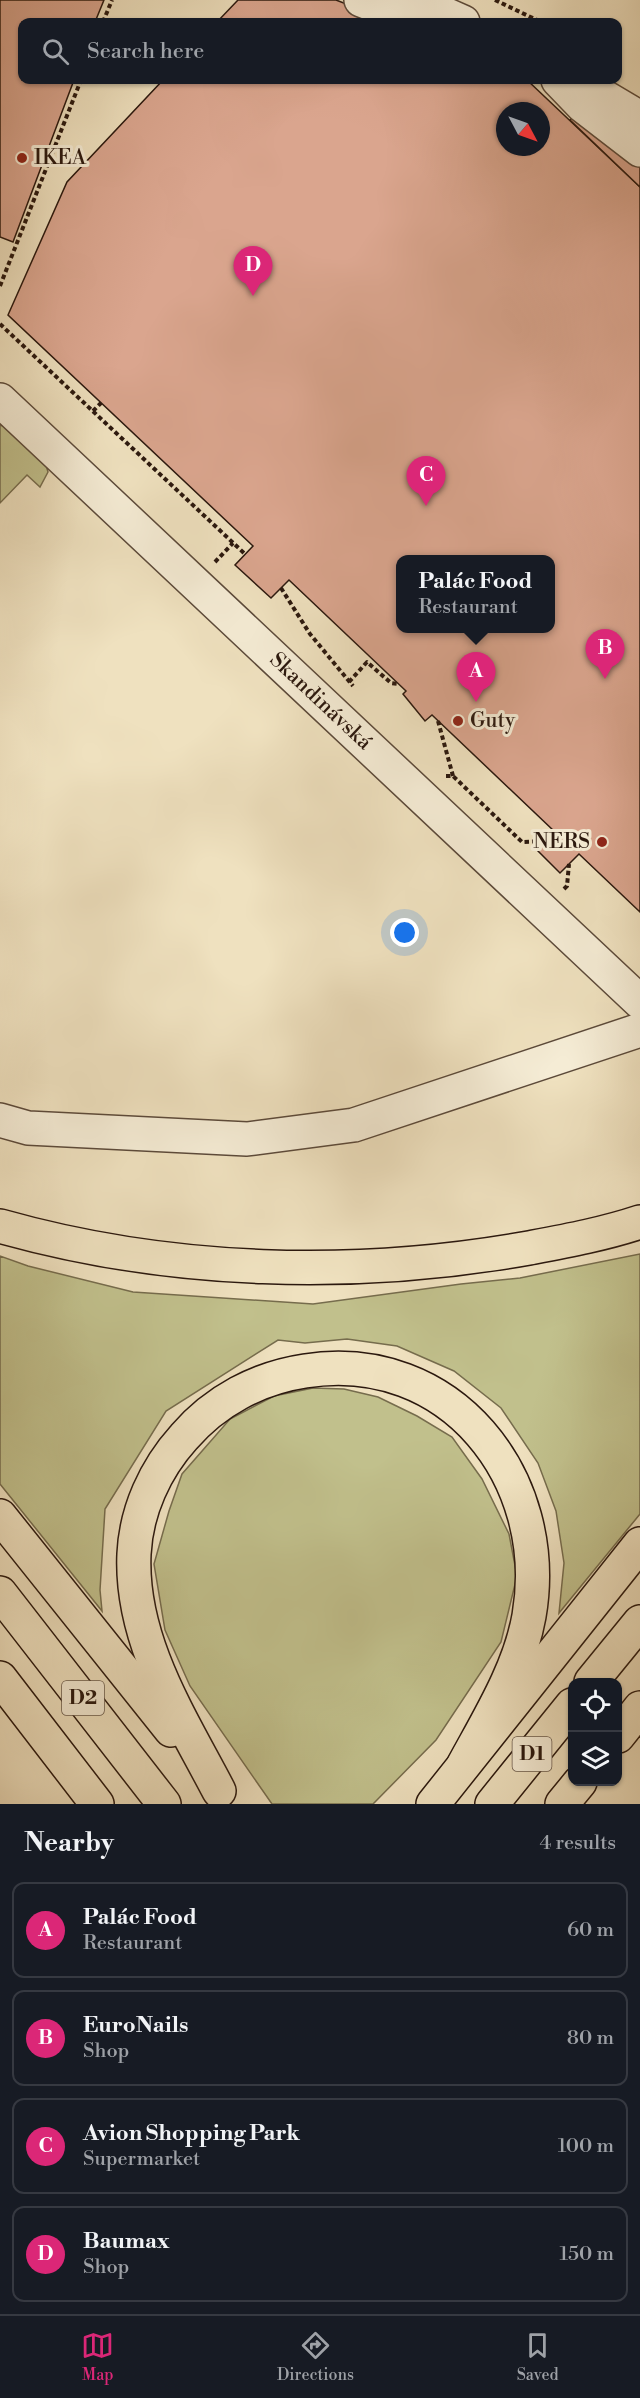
<!DOCTYPE html>
<meta charset="utf-8">
<style>
body{margin:0;font-family:"Libre Bodoni",serif;background:#242831;color:#f1f3f6}
.controls{position:absolute;right:18px;bottom:18px;display:grid;overflow:hidden;border-radius:12px;box-shadow:0 2px 4px #0004}
.controls button{width:54px;height:54px;display:grid;place-items:center;padding:0;border:0;border-bottom:2px solid #363941;background:#171b24;color:#f1f3f6;font:30px sans-serif}
.compass{position:absolute;left:496px;top:102px;width:54px;height:54px;border-radius:50%;background:#171b24;box-shadow:0 2px 4px #0004;rotate:131deg}
.you{position:absolute;left:405px;top:933px;width:21px;height:21px;margin:-15px;border:4px solid #fff;border-radius:50%;background:#1a73e8;box-shadow:0 0 0 9px #1a73e833}
.badge{display:grid;place-items:center;width:39px;height:39px;border-radius:50%;background:#db2777;color:#fff;font-size:20px;font-weight:700}
.pin{position:absolute;translate:-50% -50px;filter:drop-shadow(0 2px 3px #0008)}
.pin::after{content:'';position:absolute;top:32px;width:21px;height:18px;background:inherit;clip-path:polygon(0 0,100% 0,50% 100%)}
.popup{position:absolute;left:396px;top:555px;width:159px;height:78px;box-sizing:border-box;display:grid;place-content:center;border-radius:12px;background:#171b24;filter:drop-shadow(0 2px 4px #0005);font-size:20px;white-space:nowrap;color:#9ea1a6}
.popup b{font-size:22px;color:#f1f3f6}
.popup::after{content:'';position:absolute;left:50%;top:100%;margin-left:-12px;border:12px solid transparent;border-top-color:#171b24}
.list{margin:0;padding:0;list-style:none}
h2{display:flex;justify-content:space-between;align-items:center;height:78px;margin:0;padding:0 24px;font-size:26px}
h2 small{font-size:20px;font-weight:400;color:#9ea1a6}
.list li{display:grid;grid-template-columns:39px 1fr auto;gap:18px;align-items:center;box-sizing:border-box;height:96px;margin:0 12px 12px;padding:0 12px;border:2px solid #363941;border-radius:12px}
.list b{display:block;font-size:22px;white-space:nowrap}
.list p{margin:0;font-size:20px;white-space:nowrap;color:#9ea1a6}
.list em{font-size:20px;font-style:normal;color:#9ea1a6}
.icon{flex:none;width:33px;height:33px;fill:none;stroke:currentColor;stroke-width:2;stroke-linecap:round;stroke-linejoin:round}
.map{position:relative;flex:none;width:640px;height:1804px;overflow:hidden}
.search{position:absolute;background:#171b24;box-shadow:0 2px 4px #0004;left:18px;right:18px;top:18px;height:66px;display:flex;align-items:center;gap:15px;box-sizing:border-box;padding:0 21px;border-radius:12px;color:#9ea1a6;font-size:22px}
.sheet{height:510px;background:#171b24}
nav{display:flex;justify-content:space-around;align-items:center;box-sizing:border-box;height:84px;border-top:2px solid #363941;background:#171b24;font-size:16px;color:#9ea1a6}
nav a{display:grid;justify-items:center;gap:3px}
nav .on{color:#db2777}
.map>svg:first-child{display:block}
.green{fill:#c1c08c;stroke:#766c4d;stroke-width:1.5}
.building{fill:#daa58e;stroke:#2b180e;stroke-width:1.5;fill-rule:evenodd}
.lines{fill:none;stroke-linecap:round;stroke-linejoin:round}
.minor-casing{stroke:#5c4a3a;stroke-width:36}
.highway-casing{stroke:#2b180e;stroke-width:36}
.path{stroke:#2b180e;stroke-width:4;stroke-dasharray:4.5 3;stroke-linecap:butt}
.minor{stroke:#f5ecd5;stroke-width:33}
.highway{stroke:#efe1bf;stroke-width:33}
.poi-dot{fill:#8f2418;stroke:#f5ecd5;stroke-width:2}
.labels{text-anchor:middle;dominant-baseline:central;stroke-width:6;stroke-linejoin:round;paint-order:stroke}
.shield{fill:#f5ecd5;stroke:#68584a;stroke-width:1.5}
.shield-label{font-size:20px;font-weight:bold;fill:#2b180e}
.poi-label{font-size:21px;fill:#2b180e;stroke:#f5ecd5;text-anchor:start}
.street-label{font-size:21px;fill:#2b180e;stroke:#f5ecd5}
</style>
<div class="map">
<svg width="640" height="1804" viewBox="0 0 640 1804">
<rect width="100%" height="100%" fill="#efe1bf"/>
<filter id="stains"><feTurbulence type="fractalNoise" baseFrequency=".00333" numOctaves="4"/><feColorMatrix values="0 0 0 0 .2 0 0 0 0 .09 0 0 0 0 .02 0 0 0 .5 -.17"/></filter>
<radialGradient id="worn" r=".72"><stop offset=".6" stop-color="#630" stop-opacity="0"/><stop offset="1" stop-color="#630" stop-opacity=".3"/></radialGradient>
<g class="green">
<polygon points="0,425 6,427 46,465 48,472 40,487 27,475 0,503"/>
<polygon points="640,1254 640,1514 559,1613 564,1563 556,1511 538,1463 501,1408 454,1371 397,1346 347,1339 305,1343 278,1340 166,1411 105,1509 100,1590 102,1611 0,1484 0,1256 28,1266 133,1292 313,1304 461,1284 520,1278"/>
<polygon points="313,1388 344,1389 378,1397 417,1416 452,1437 482,1479 509,1534 517,1576 501,1642 436,1740 373,1804 272,1804 190,1686 165,1630 154,1564 169,1511 182,1474 230,1419 274,1396"/>
</g>
<g class="building">
<polygon points="0,0 104,0 95,22 22,22 22,80 74,80 13,242 0,237"/>
<polygon points="238,0 336,0 393,22 217,22"/>
<path d="M163,80h364l113,107v725l-61,-58 -19,19 -23,-23 18,-18 -123,-117 -7,6 -22,-27 3,-3 -117,-111 -18,18 -36,-33 18,-19 -245,-231 59,-133zM505,111h36v36h-36zM401,560h150v68h-150z"/>
<polygon points="580,109 640,127 640,187 570,120"/>
</g>
<g class="lines">
<g class="minor-casing">
<g id="minor">
<polyline points="361,0 416,22"/>
<polyline points="413,0 463,22"/>
<polyline points="558,80 583,106 640,150"/>
<polyline points="576,80 640,118"/>
<path id="s1" d="M0,400l640,602"/>
<polyline points="0,1120 28,1128 247,1139 354,1125 640,1030"/>
</g>
</g>
<g class="highway-casing">
<g id="highway">
<path d="M0,1226c170,48 355,53 529,22 37,-7 75,-14 111,-26"/>
<polyline points="0,1516 171,1730"/>
<polyline points="0,1593 164,1804"/>
<polyline points="0,1678 97,1804"/>
<polyline points="591,1682 640,1622"/>
<polyline points="618,1736 640,1708"/>
<path d="M219,1791c-38,-73 -89,-150 -85,-237 2,-43 21,-85 50,-117 31,-36 74,-59 121,-66 145,-23 248,107 224,245 -9,52 -40,102 -65,148"/>
<polyline points="433,1804 640,1544"/>
<polyline points="492,1804 572,1705"/>
<polyline points="562,1804 580,1782"/>
</g>
</g>
<g class="path">
<polyline points="495,0 541,22"/>
<polyline points="103,22 112,0"/>
<polyline points="0,286 81,80"/>
<polyline points="0,324 245,554"/>
<polyline points="93,411 101,403"/>
<polyline points="215,562 233,543"/>
<polyline points="281,588 310,634 353,686"/>
<polyline points="349,682 367,662 391,683 399,684"/>
<polyline points="438,721 453,776"/>
<polyline points="446,776 453,776 522,842 546,841"/>
<polyline points="564,889 567,886 569,864"/>
</g>
<use href="#minor" class="minor"/>
<use href="#highway" class="highway"/>
</g>
<g class="poi-dot">
<circle cx="22" cy="158" r="6"/>
<circle cx="458" cy="721" r="6"/>
<circle cx="602" cy="842" r="6"/>
</g>
<g class="labels">
<g class="shield">
<rect x="62" y="1681" width="42" height="34" rx="4.5"/>
<rect x="512.5" y="1737" width="39" height="34" rx="4.5"/>
</g>
<g class="shield-label">
<text x="83" y="1698">D2</text>
<text x="532" y="1754">D1</text>
</g>
<g class="poi-label">
<text x="34" y="158">IKEA</text>
<text x="470" y="721">Guty</text>
<text x="590" y="842" text-anchor="end">NERS</text>
</g>
<g class="street-label">
<text stroke="none"><textPath href="#s1" startOffset="440">Skandinávská</textPath></text>
</g>
</g>
<rect width="100%" height="100%" filter="url(#stains)"/>
<rect width="100%" height="100%" fill="url(#worn)"/>
</svg>
<div class="controls">
<button><svg class="icon" aria-label="locate" viewBox="0 0 24 24"><circle cx="12" cy="12" r="6"/><path d="M12 2v4M12 18v4M2 12h4M18 12h4"/></svg></button>
<button><svg class="icon" aria-label="layers" viewBox="0 0 24 24"><path d="M12 4l9 5-9 5-9-5zM3 14l9 5 9-5"/></svg></button>
</div>
<svg class="compass" viewBox="-18 -18 36 36"><path d="M0-13l5 13h-10z" fill="#e53935"/><path d="M0 13l5-13h-10z" fill="#9ea1a6"/></svg>
<div class="you"></div>
<div class="pin badge" style="left:476px;top:702px">A</div>
<div class="popup"><b>Palác Food</b>Restaurant</div>
<div class="pin badge" style="left:605px;top:679px">B</div>
<div class="pin badge" style="left:426px;top:506px">C</div>
<div class="pin badge" style="left:253px;top:296px">D</div>
<div class="search"><svg class="icon" aria-label="search" viewBox="0 0 24 24"><circle cx="10" cy="10" r="6"/><path d="M15 15l6 6"/></svg>Search here</div>
</div>
<section class="sheet">
<h2>Nearby<small>4 results</small></h2>
<ul class="list">
<li><span class="badge">A</span><div><b>Palác Food</b><p>Restaurant</p></div><em>60 m</em></li>
<li><span class="badge">B</span><div><b>EuroNails</b><p>Shop</p></div><em>80 m</em></li>
<li><span class="badge">C</span><div><b>Avion Shopping Park</b><p>Supermarket</p></div><em>100 m</em></li>
<li><span class="badge">D</span><div><b>Baumax</b><p>Shop</p></div><em>150 m</em></li>
</ul>
</section>
<nav>
<a class="on"><svg class="icon" aria-label="map" viewBox="0 0 24 24"><path d="M3 6l6-2 6 2 6-2v14l-6 2-6-2-6 2zM9 4v14M15 6v14"/></svg>Map</a>
<a><svg class="icon" aria-label="directions" viewBox="0 0 24 24"><path d="M12 3l9 9-9 9-9-9zM9 14v-3h6M13 9l2 2-2 2"/></svg>Directions</a>
<a><svg class="icon" aria-label="saved" viewBox="0 0 24 24"><path d="M7 4h10v16l-5-4-5 4z"/></svg>Saved</a>
</nav>
